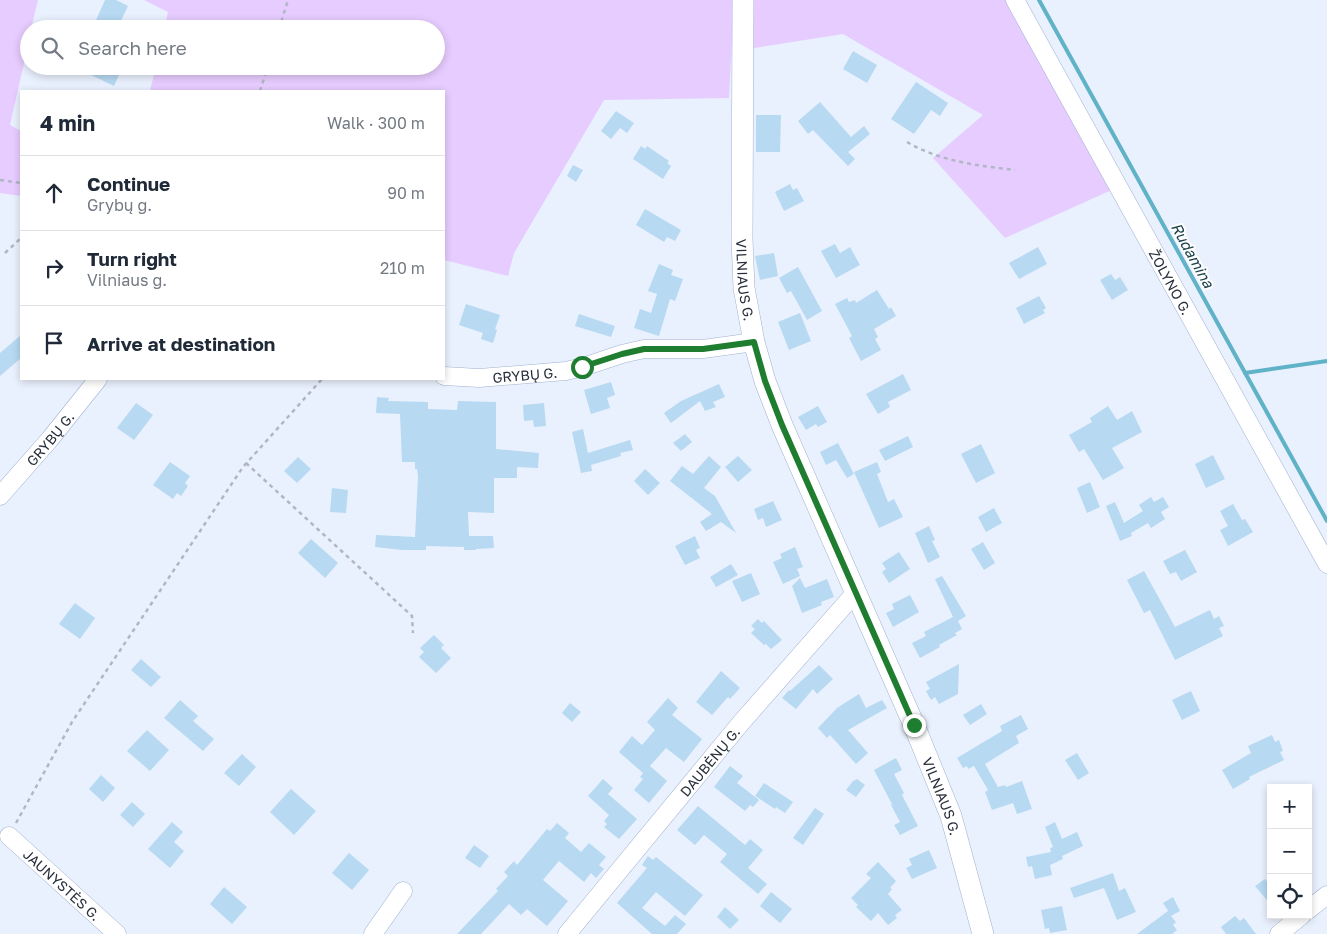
<!DOCTYPE html>
<meta charset="utf-8">
<style>
body{margin:0;font-family:"Golos Text",sans-serif;background:#f2f2f3;color:#1f2937}
.controls{position:absolute;right:15px;bottom:15px;display:grid;overflow:hidden;border-radius:0px;box-shadow:0 2px 8px #0003}
.controls button{width:45px;height:45px;display:grid;place-items:center;padding:0;border:0;border-bottom:1px solid #e0e1e3;background:#fff;color:#1f2937;font:25px sans-serif}
.stop{position:absolute;width:15px;height:15px;margin:-11px;border:4px solid #1e7d2e;border-radius:50%;background:#fff}
.stop.end{background:#1e7d2e;border-color:#fff;box-shadow:0 1px 5px #0008}
.list{margin:0;padding:0;list-style:none}
h2{display:flex;justify-content:space-between;align-items:center;height:65px;margin:0;padding:0 20px;font-size:21px}
h2 small{font-size:16px;font-weight:400;color:#747a83}
.list li{display:grid;grid-template-columns:32px 1fr auto;gap:15px;align-items:center;box-sizing:border-box;height:75px;padding:0 20px;border-top:1px solid #e0e1e3}
.list b{display:block;font-size:19px;white-space:nowrap}
.list p{margin:0;font-size:16px;white-space:nowrap;color:#747a83}
.list em{font-size:16px;font-style:normal;color:#747a83}
.icon{flex:none;width:28px;height:28px;fill:none;stroke:currentColor;stroke-width:2;stroke-linecap:round;stroke-linejoin:round}
.map{position:relative;flex:none;width:1327px;height:934px;overflow:hidden}
.search{position:absolute;background:#fff;box-shadow:0 2px 8px #0003;left:20px;top:20px;width:425px;height:55px;display:flex;align-items:center;gap:12px;box-sizing:border-box;padding:0 18px;border-radius:28px;color:#747a83;font-size:19px}
.panel{position:absolute;background:#fff;box-shadow:0 2px 8px #0003;left:20px;top:90px;width:425px;height:290px;border-radius:0px}
.map>svg:first-child{display:block}
.green{fill:#e7ccff}
.lines{fill:none;stroke-linecap:round;stroke-linejoin:round}
.stream{stroke:#60b2c7;stroke-width:4}
.building{fill:#b7d9f2}
.minor-casing{stroke:#a0b1d0;stroke-width:19}
.major-casing{stroke:#a0b1d0;stroke-width:22}
.path{stroke:#b0b7c3;stroke-width:2.5;stroke-dasharray:4 4;stroke-linecap:butt}
.minor{stroke:#fff;stroke-width:18}
.major{stroke:#fff;stroke-width:21}
.route{stroke:#1e7d2e;stroke-width:6}
.labels{text-anchor:middle;dominant-baseline:central;stroke-width:4;stroke-linejoin:round;paint-order:stroke}
.street-label{font-size:14px;fill:#282f3b;stroke:#fefefe}
.water-label{font-size:15px;font-style:italic;fill:#1b424b;stroke:#fefefe}
</style>
<div class="map">
<svg width="1327" height="934" viewBox="0 0 1327 934">
<rect width="100%" height="100%" fill="#eaf1fe"/>
<g class="green">
<polygon points="0,0 38,0 31,29 29,29 29,41 10,125 21,131 21,196 0,193"/>
<polygon points="144,0 734,0 729,98 604,100 514,253 508,276 444,260 444,91 150,91 156,66 436,66 436,29 164,29 168,12"/>
<polygon points="748,0 1012,0 1114,189 1005,238 933,158 983,115 843,34 748,49"/>
</g>
<g class="lines">
<g class="stream">
<polyline points="1039,0 1327,521"/>
<polyline points="1245,373 1327,361"/>
</g>
</g>
<g class="building">
<polygon points="105,0 116,0 128,6 117,29 92,29"/>
<polygon points="853,51 877,65 867,83 843,69"/>
<polygon points="95,66 123,66 114,86 91,75"/>
<polygon points="916,82 948,103 940,116 931,110 914,134 891,119"/>
<polygon points="820,102 851,137 864,126 870,134 848,152 855,159 848,166 813,130 808,134 798,121"/>
<polygon points="616,111 634,123 627,133 620,128 611,139 601,131"/>
<polygon points="756,115 781,115 780,152 756,152"/>
<polygon points="641,146 645,149 647,146 669,161 667,163 671,166 663,179 633,159"/>
<polygon points="573,165 583,170 576,182 567,176"/>
<polygon points="790,184 793,190 797,188 804,201 784,211 775,192"/>
<polygon points="645,209 681,230 675,241 667,237 664,242 636,225"/>
<polygon points="835,244 840,253 850,247 860,265 836,278 821,251"/>
<polygon points="1038,247 1047,264 1019,279 1009,263"/>
<polygon points="774,253 778,276 760,280 755,256"/>
<polygon points="659,264 673,270 671,275 683,279 675,301 670,299 659,336 634,328 640,309 651,313 657,294 648,291"/>
<polygon points="798,267 822,311 807,320 791,291 787,293 779,278"/>
<polygon points="1111,274 1115,280 1120,277 1128,290 1112,300 1100,280"/>
<polygon points="877,290 889,309 891,307 896,316 874,329 878,337 875,339 881,350 861,361 849,338 852,336 835,304 847,298 849,302 855,300 856,303"/>
<polygon points="1039,296 1046,308 1043,310 1045,313 1024,324 1016,308"/>
<polygon points="466,304 500,315 495,329 497,330 493,343 481,339 483,333 459,325"/>
<polygon points="800,313 811,341 789,350 778,322"/>
<polygon points="579,314 615,326 611,337 575,326"/>
<polygon points="21,335 21,358 0,376 0,353"/>
<polygon points="903,374 911,390 888,402 890,407 878,414 866,394"/>
<polygon points="611,382 615,395 607,398 610,408 591,414 584,390"/>
<polygon points="719,384 725,397 713,402 716,407 705,411 700,401 671,423 664,413 681,401"/>
<polygon points="377,397 389,398 388,401 428,402 428,409 457,410 458,401 496,402 496,449 539,453 538,468 517,467 517,478 494,478 494,513 468,512 469,536 493,536 494,548 476,549 476,550 464,550 464,547 426,546 426,550 402,550 375,547 376,535 415,537 418,477 417,469 415,469 415,462 402,462 400,414 376,413"/>
<polygon points="136,403 153,415 134,440 117,428"/>
<polygon points="544,403 546,426 534,427 533,420 524,421 523,405"/>
<polygon points="818,406 827,422 818,427 816,424 806,430 798,417"/>
<polygon points="1108,406 1117,420 1132,411 1142,432 1112,448 1124,468 1103,480 1084,449 1079,452 1069,435 1092,422 1090,418"/>
<polygon points="583,429 588,453 630,440 633,450 620,453 621,456 591,465 592,471 581,473 572,432"/>
<polygon points="685,434 692,442 681,451 673,443"/>
<polygon points="908,436 913,447 885,461 879,450"/>
<polygon points="838,443 854,474 847,478 836,460 826,465 820,452"/>
<polygon points="981,444 995,473 976,483 961,454"/>
<polygon points="1213,455 1225,479 1206,488 1195,464"/>
<polygon points="709,456 721,467 704,488 715,496 736,533 721,522 706,531 700,522 712,514 670,481 682,466 693,474"/>
<polygon points="738,456 752,470 738,482 725,467"/>
<polygon points="298,457 311,469 297,483 284,471"/>
<polygon points="170,462 190,476 185,483 188,486 181,496 177,493 173,499 153,485"/>
<polygon points="877,462 881,472 877,474 888,502 894,499 903,517 879,528 854,472"/>
<polygon points="645,469 660,483 648,495 634,481"/>
<polygon points="1090,482 1100,507 1087,513 1077,488"/>
<polygon points="332,488 348,490 346,513 330,512"/>
<polygon points="1151,497 1154,502 1163,497 1169,507 1161,512 1165,519 1151,528 1148,523 1131,533 1132,536 1120,541 1106,506 1115,502 1124,523 1143,511 1139,505"/>
<polygon points="773,501 782,520 766,527 763,518 758,520 754,509"/>
<polygon points="1233,504 1242,520 1245,519 1253,532 1228,546 1220,530 1228,526 1220,511"/>
<polygon points="994,508 1002,523 986,532 978,517"/>
<polygon points="929,526 935,540 932,541 940,557 928,563 915,533"/>
<polygon points="695,536 700,548 696,550 700,558 685,565 675,546"/>
<polygon points="311,539 338,563 325,578 298,553"/>
<polygon points="983,542 995,563 984,570 971,549"/>
<polygon points="795,547 803,567 797,569 800,576 783,584 773,562 782,558 780,554"/>
<polygon points="1185,550 1197,572 1181,581 1176,572 1170,574 1163,561"/>
<polygon points="899,552 910,569 889,583 882,572 886,569 882,563"/>
<polygon points="731,564 738,575 716,587 710,577"/>
<polygon points="1144,571 1175,627 1210,610 1214,619 1219,616 1224,626 1219,628 1223,636 1175,660 1150,610 1144,613 1127,580"/>
<polygon points="751,573 760,594 742,602 732,581"/>
<polygon points="942,576 966,616 958,621 962,629 955,633 957,635 939,645 940,647 920,658 912,643 926,636 924,632 953,617 935,579"/>
<polygon points="800,578 805,588 827,579 834,597 821,602 822,605 802,613 792,586"/>
<polygon points="910,595 919,612 893,627 886,613 894,609 892,604"/>
<polygon points="75,603 95,618 80,639 59,624"/>
<polygon points="758,619 762,623 764,621 782,640 771,649 766,644 764,645 751,633 755,629 751,626"/>
<polygon points="434,635 444,645 441,648 451,658 436,673 419,657 424,652 420,648"/>
<polygon points="141,659 161,677 151,687 131,670"/>
<polygon points="959,664 958,694 939,704 935,697 931,700 926,691 930,689 926,682"/>
<polygon points="819,665 833,679 817,694 813,689 796,709 782,698 789,690 790,691"/>
<polygon points="721,671 740,688 730,699 728,697 712,715 696,702"/>
<polygon points="1191,691 1200,711 1182,720 1172,700"/>
<polygon points="859,694 866,708 882,700 887,708 848,730 868,753 856,764 830,735 827,738 818,728 837,708"/>
<polygon points="668,698 678,708 672,715 702,739 684,762 666,748 650,766 667,781 649,803 634,790 643,779 640,777 643,773 619,752 632,736 642,745 655,730 647,722"/>
<polygon points="180,700 198,716 193,721 214,739 203,751 164,718"/>
<polygon points="570,703 581,712 572,722 562,713"/>
<polygon points="981,704 987,714 970,725 963,715"/>
<polygon points="1021,715 1028,729 1016,736 1019,743 985,764 998,787 1005,785 1006,787 1022,781 1032,809 1017,814 1013,803 992,810 985,792 988,790 974,766 968,769 967,766 963,768 957,758 1002,731 1000,726"/>
<polygon points="147,730 169,750 150,771 127,751"/>
<polygon points="1272,735 1275,742 1279,740 1283,751 1280,752 1284,760 1249,777 1250,779 1233,789 1222,770 1251,753 1248,746"/>
<polygon points="1077,753 1089,773 1078,780 1065,760"/>
<polygon points="242,754 256,767 239,786 224,773"/>
<polygon points="896,758 902,770 894,774 904,793 902,795 918,826 900,835 894,825 900,822 890,803 893,806 874,770"/>
<polygon points="730,766 743,776 737,783 759,800 753,807 750,805 745,811 714,787"/>
<polygon points="101,775 115,788 103,802 89,789"/>
<polygon points="603,779 613,788 608,794 637,819 619,839 604,827 607,824 604,821 609,815 588,796"/>
<polygon points="857,779 865,785 856,797 846,790 853,781"/>
<polygon points="764,783 793,802 785,813 776,807 775,809 755,796"/>
<polygon points="291,789 316,811 294,835 270,812"/>
<polygon points="132,802 145,814 133,827 120,815"/>
<polygon points="698,806 745,845 750,839 763,850 748,868 767,884 758,894 720,862 727,854 704,835 695,845 677,830"/>
<polygon points="815,808 824,814 803,845 793,838"/>
<polygon points="172,822 183,832 174,842 184,851 170,868 148,849"/>
<polygon points="1055,822 1062,839 1077,832 1083,846 1062,856 1063,859 1050,865 1052,875 1035,879 1032,866 1028,867 1026,857 1051,852 1050,848 1053,847 1045,827"/>
<polygon points="557,823 569,833 565,838 581,852 589,843 606,857 599,865 604,869 596,878 591,873 584,882 559,861 543,880 568,901 547,926 527,909 521,915 509,904 481,934 457,934 498,891 496,889 508,876 504,872 514,861 517,865 547,829 550,831"/>
<polygon points="474,845 489,856 480,868 465,858"/>
<polygon points="929,850 937,868 912,879 906,868 912,865 909,859"/>
<polygon points="349,853 369,870 352,890 332,873"/>
<polygon points="648,856 653,860 656,857 703,895 685,916 656,892 642,908 665,926 675,915 686,924 677,934 652,934 617,903 647,868 642,865"/>
<polygon points="878,862 896,881 890,888 892,889 888,894 902,910 895,915 897,918 888,925 878,913 871,921 856,907 858,905 851,898 871,878 866,874"/>
<polygon points="1113,873 1119,891 1125,888 1136,912 1117,920 1104,888 1074,898 1070,888"/>
<polygon points="1265,879 1271,886 1271,905 1255,886"/>
<polygon points="224,887 247,907 232,924 210,904"/>
<polygon points="771,892 792,909 780,923 760,906"/>
<polygon points="1173,897 1180,911 1171,916 1176,922 1173,925 1177,930 1172,934 1137,934 1168,911 1170,914 1163,903"/>
<polygon points="1062,906 1067,930 1050,933 1049,928 1045,929 1041,910"/>
<polygon points="725,907 739,920 730,929 717,917"/>
<polygon points="1235,916 1240,921 1244,918 1256,934 1226,934 1221,927"/>
</g>
<g class="lines">
<g class="minor-casing">
<g id="minor">
<path id="s1" d="M1015,0l312,564"/>
<path id="s2" d="M444,376l35,2 87,-7 17,-4 39,-13 22,-5h59l51,-7"/>
<path id="s3" d="M0,496l50,-57 48,-60"/>
<path id="s4" d="M9,836l108,98"/>
<polyline points="1308,910 1327,895"/>
<polyline points="373,934 403,891"/>
<path id="s5" d="M567,934l173,-210 116,-132"/>
<polyline points="1279,934 1302,915"/>
</g>
</g>
<g class="major-casing">
<g id="major">
<path id="s6" d="M743,0l-1,239 2,49 10,54 11,39 17,44 132,300 37,91 32,118"/>
</g>
</g>
<g class="path">
<polyline points="279,29 288,0"/>
<polyline points="260,91 268,66"/>
<path d="M907,142c32,19 72,24 108,28"/>
<polyline points="0,180 21,183"/>
<polyline points="5,253 21,238"/>
<polyline points="246,463 412,616 413,633"/>
<polyline points="16,823 72,722 243,467 322,379"/>
</g>
<use href="#minor" class="minor"/>
<use href="#major" class="major"/>
</g>
<g class="lines">
<polyline class="route" points="582,367 622,354 644,349 703,349 754,342 765,381 782,425 914,725"/>
</g>
<g class="labels">
<g class="street-label">
<text stroke="none"><textPath href="#s6" startOffset="280">VILNIAUS G.</textPath></text>
<text stroke="none"><textPath href="#s1" startOffset="322">ŽOLYNO G.</textPath></text>
<text stroke="none"><textPath href="#s2" startOffset="81">GRYBŲ G.</textPath></text>
<text stroke="none"><textPath href="#s3" startOffset="76">GRYBŲ G.</textPath></text>
<text stroke="none"><textPath href="#s5" startOffset="224">DAUBĖNŲ G.</textPath></text>
<text stroke="none"><textPath href="#s6" startOffset="835">VILNIAUS G.</textPath></text>
<text stroke="none"><textPath href="#s4" startOffset="72">JAUNYSTĖS G.</textPath></text>
</g>
<g class="water-label">
<text transform="translate(1193 255) rotate(61)">Rudamina</text>
</g>
</g>
</svg>
<div class="controls">
<button>+</button>
<button>−</button>
<button><svg class="icon" aria-label="locate" viewBox="0 0 24 24"><circle cx="12" cy="12" r="6"/><path d="M12 2v4M12 18v4M2 12h4M18 12h4"/></svg></button>
</div>
<div class="stop" style="left:582px;top:367px"></div>
<div class="stop end" style="left:914px;top:725px"></div>
<div class="search"><svg class="icon" aria-label="search" viewBox="0 0 24 24"><circle cx="10" cy="10" r="6"/><path d="M15 15l6 6"/></svg>Search here</div>
<section class="panel">
<h2>4 min<small>Walk · 300 m</small></h2>
<ul class="list">
<li><svg class="icon" aria-label="ahead" viewBox="0 0 24 24"><path d="M12 20V5M6 11l6-6 6 6"/></svg><div><b>Continue</b><p>Grybų g.</p></div><em>90 m</em></li>
<li><svg class="icon" aria-label="right" viewBox="0 0 24 24"><path d="M7 20v-9h11M14 6l5 5-5 5"/></svg><div><b>Turn right</b><p>Vilniaus g.</p></div><em>210 m</em></li>
<li><svg class="icon" aria-label="arrive" viewBox="0 0 24 24"><path d="M6 21V4h12l-3 4 3 4H6"/></svg><div><b>Arrive at destination</b></div></li>
</ul>
</section>
</div>
